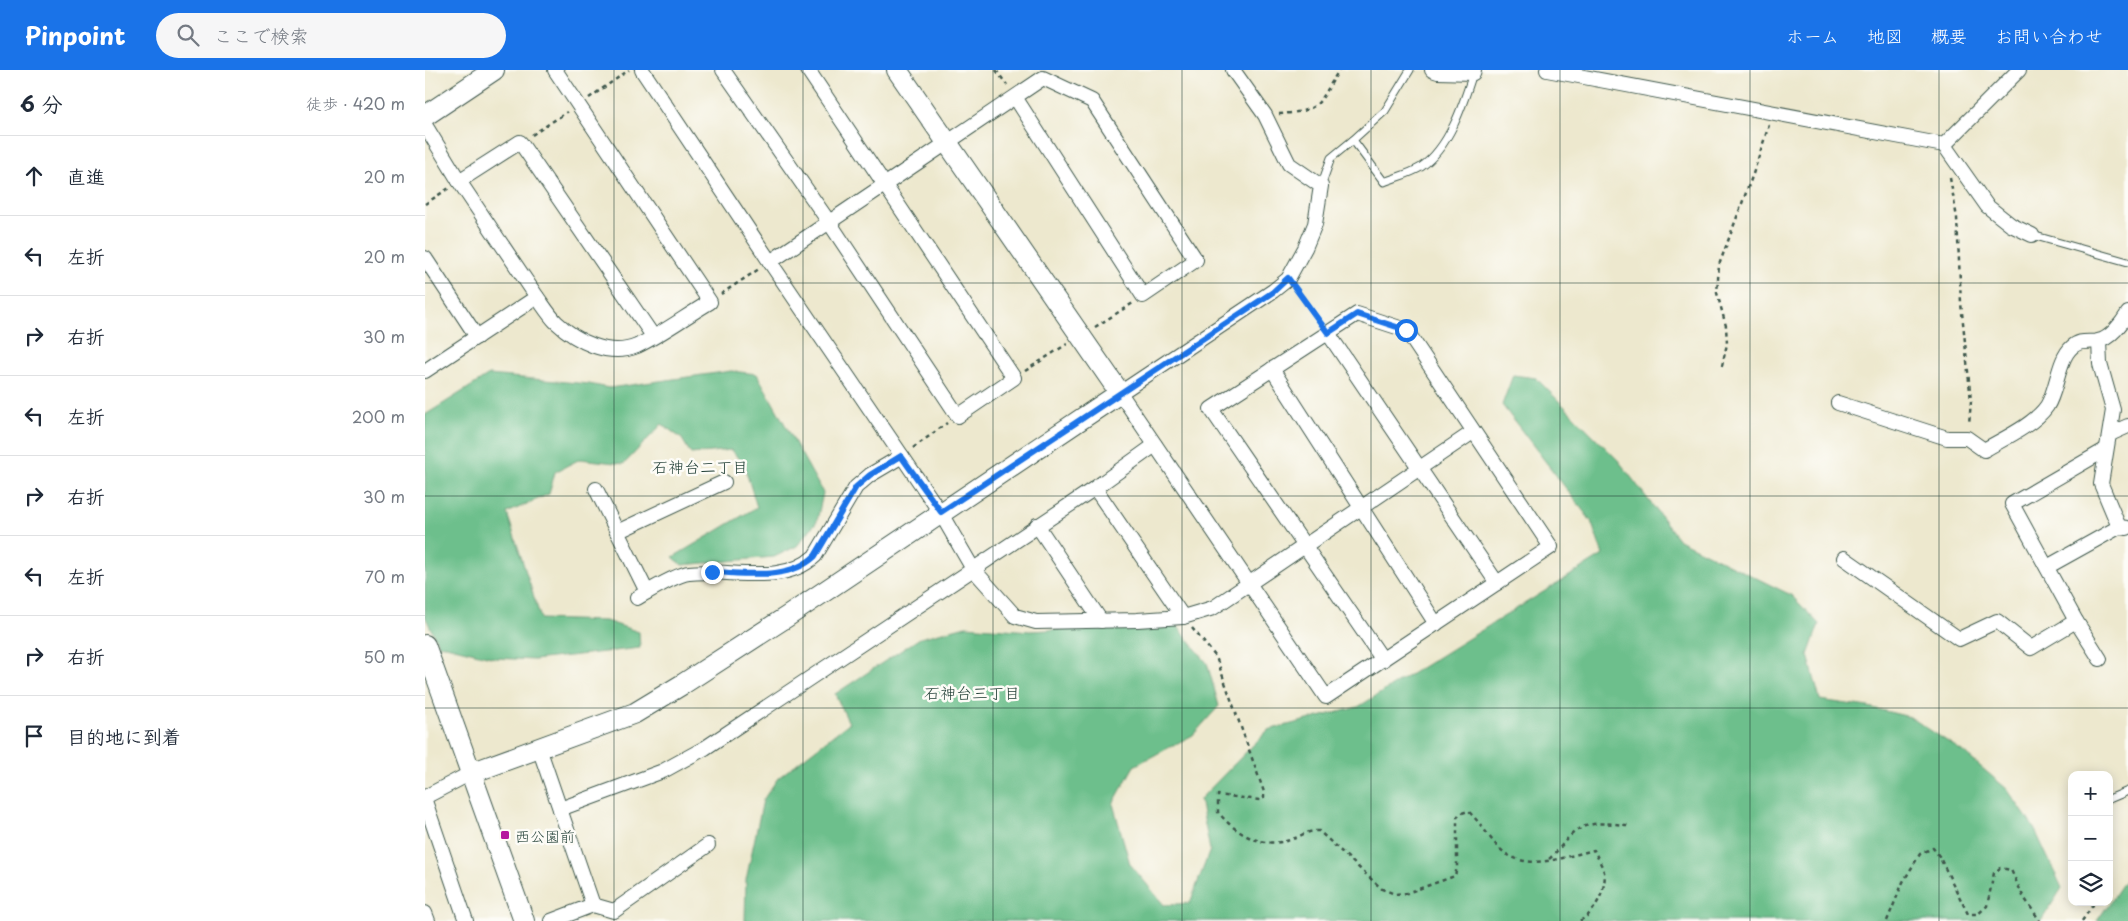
<!DOCTYPE html>
<html lang="ja">
<meta charset="utf-8">
<style>
body{margin:0;font-family:"Playpen Sans","Klee One",sans-serif;background:#f6f6f7;color:#1f2937}
.controls{position:absolute;right:15px;bottom:15px;display:grid;overflow:hidden;border-radius:10px;box-shadow:0 2px 12px #0003}
.controls button{width:45px;height:45px;display:grid;place-items:center;padding:0;border:0;border-bottom:1px solid #e0e1e3;background:#fff;color:#1f2937;font:25px sans-serif}
.stop{position:absolute;width:15px;height:15px;margin:-11px;border:4px solid #1a73e8;border-radius:50%;background:#fff}
.stop.end{background:#1a73e8;border-color:#fff;box-shadow:0 1px 5px #0008}
.list{margin:0;padding:0;list-style:none}
h2{display:flex;justify-content:space-between;align-items:center;height:65px;margin:0;padding:0 20px;font-size:21px}
h2 small{font-size:16px;font-weight:400;color:#747a83}
.list li{display:grid;grid-template-columns:32px 1fr auto;gap:15px;align-items:center;box-sizing:border-box;height:80px;padding:0 20px;border-top:1px solid #e0e1e3}
.list b{display:block;font-size:19px;white-space:nowrap}
.list em{font-size:16px;font-style:normal;color:#747a83}
.icon{flex:none;width:28px;height:28px;fill:none;stroke:currentColor;stroke-width:2;stroke-linecap:round;stroke-linejoin:round}
.map{position:relative;flex:none;width:1703px;height:851px;overflow:hidden}
header{display:flex;align-items:center;gap:30px;box-sizing:border-box;height:70px;padding:0 25px;background:#1a73e8;color:#fff}
header strong{font-size:24px}
nav{display:flex;gap:28px;margin-inline-start:auto;font-size:18px}
.search{width:350px;height:45px;background:#f6f6f7;display:flex;align-items:center;gap:12px;box-sizing:border-box;padding:0 18px;border-radius:28px;color:#747a83;font-size:19px}
main{display:flex}
aside{flex:1;background:#fff}
.map>svg:first-child{display:block}
.forest{fill:#6dbf8c;stroke:#467e60}
.lines{fill:none;stroke-linecap:round;stroke-linejoin:round}
.lane-casing{stroke:#3e574b;stroke-width:9}
.street-casing{stroke:#3e574b;stroke-width:16}
.secondary-casing{stroke:#3e574b;stroke-width:22}
.path{stroke:#3e574b;stroke-width:2.5;stroke-dasharray:4 4;stroke-linecap:butt}
.lane{stroke:#fff;stroke-width:7}
.street{stroke:#fff;stroke-width:14}
.secondary{stroke:#fff;stroke-width:20}
.route{stroke:#1a73e8;stroke-width:6}
.grid{fill:none;stroke:#1f3d34;stroke-width:1;stroke-opacity:0.55}
.poi-dot{fill:#b5179e;stroke:#fdfcf7;stroke-width:2}
.labels{text-anchor:middle;dominant-baseline:central;stroke-width:5;stroke-linejoin:round;paint-order:stroke}
.poi-label{font-size:15px;fill:#1f3d34;stroke:#fdfcf7;text-anchor:start}
.neighbourhood-label{font-size:16px;fill:#1f3d34;stroke:#fdfcf7}
</style>
<header>
<strong>Pinpoint</strong>
<div class="search"><svg class="icon" aria-label="search" viewBox="0 0 24 24"><circle cx="10" cy="10" r="6"/><path d="M15 15l6 6"/></svg>ここで検索</div>
<nav><a>ホーム</a><a>地図</a><a>概要</a><a>お問い合わせ</a></nav>
</header>
<main>
<aside>
<h2>6 分<small>徒歩 · 420 m</small></h2>
<ul class="list">
<li><svg class="icon" aria-label="ahead" viewBox="0 0 24 24"><path d="M12 20V5M6 11l6-6 6 6"/></svg><div><b>直進</b></div><em>20 m</em></li>
<li><svg class="icon" aria-label="left" viewBox="0 0 24 24"><path d="M17 20v-9H6M10 6l-5 5 5 5"/></svg><div><b>左折</b></div><em>20 m</em></li>
<li><svg class="icon" aria-label="right" viewBox="0 0 24 24"><path d="M7 20v-9h11M14 6l5 5-5 5"/></svg><div><b>右折</b></div><em>30 m</em></li>
<li><svg class="icon" aria-label="left" viewBox="0 0 24 24"><path d="M17 20v-9H6M10 6l-5 5 5 5"/></svg><div><b>左折</b></div><em>200 m</em></li>
<li><svg class="icon" aria-label="right" viewBox="0 0 24 24"><path d="M7 20v-9h11M14 6l5 5-5 5"/></svg><div><b>右折</b></div><em>30 m</em></li>
<li><svg class="icon" aria-label="left" viewBox="0 0 24 24"><path d="M17 20v-9H6M10 6l-5 5 5 5"/></svg><div><b>左折</b></div><em>70 m</em></li>
<li><svg class="icon" aria-label="right" viewBox="0 0 24 24"><path d="M7 20v-9h11M14 6l5 5-5 5"/></svg><div><b>右折</b></div><em>50 m</em></li>
<li><svg class="icon" aria-label="arrive" viewBox="0 0 24 24"><path d="M6 21V4h12l-3 4 3 4H6"/></svg><div><b>目的地に到着</b></div></li>
</ul>
</aside>
<div class="map">
<svg width="1703" height="851" viewBox="0 0 1703 851">
<rect width="100%" height="100%" fill="#fdfcf7"/>
<filter id="ink" filterUnits="userSpaceOnUse"><feTurbulence type="fractalNoise" baseFrequency=".02" numOctaves="2"/><feDisplacementMap in="SourceGraphic" scale="10" xChannelSelector="R" yChannelSelector="G"/><feConvolveMatrix kernelMatrix="1 2 1 2 8 2 1 2 1" color-interpolation-filters="sRGB"/></filter>
<filter id="wash" filterUnits="userSpaceOnUse"><feTurbulence type="fractalNoise" baseFrequency=".0096" numOctaves="4" result="noise"/><feDisplacementMap in="SourceGraphic" scale="20" xChannelSelector="R" yChannelSelector="G"/><feGaussianBlur stdDeviation="1.12" result="paint"/><feColorMatrix in="noise" values="0 0 0 0 0 0 0 0 0 0 0 0 0 0 0 0 0 1.4 0 .05"/><feComposite in="paint" operator="in"/></filter>
<g filter="url(#wash)">
<rect width="100%" height="100%" fill="#ede8ce"/>
<g class="forest">
<polygon points="306,301 332,304 398,423 392,451 372,476 349,487 257,495 248,487 332,437 319,395 306,380 266,384 257,369 237,354 199,394 155,389 130,402 124,424 82,443 116,549 181,551 214,562 215,578 109,590 70,588 13,574 0,546 0,345 64,305 164,314 184,318"/>
<polygon points="1088,305 1111,308 1193,390 1254,470 1366,525 1394,554 1383,585 1395,630 1443,637 1485,647 1537,681 1582,719 1609,758 1637,818 1616,851 320,851 321,810 338,730 353,708 424,653 410,624 495,568 541,556 605,561 750,553 782,593 794,636 768,665 709,696 688,734 705,794 739,835 765,833 785,780 775,729 843,660 933,637 1178,485 1166,451 1077,335"/>
<polygon points="1703,806 1703,851 1672,851"/>
</g>
</g>
<g filter="url(#ink)">
<g class="lines">
<g class="lane-casing">
<g id="lane">
<polyline points="928,70 960,41 985,0"/>
<path d="M896,116l10,-28 22,-18 31,42c12,-5 26,-8 37,-15 28,-19 42,-62 52,-94"/>
<polyline points="1607,165 1703,192"/>
<polyline points="1684,729 1703,721"/>
</g>
</g>
<g class="street-casing">
<g id="street">
<polyline points="217,0 345,192 515,442 548,499 590,546 611,552 712,550 758,547 788,538 1048,362"/>
<polyline points="298,0 404,152 533,346 589,308 383,0"/>
<polyline points="808,0 840,45 864,94 896,116 890,154 880,178 863,209 848,221 695,323 901,627 1126,477 981,260 932,244 786,339 958,590"/>
<polyline points="1007,0 1013,2 1048,3 1049,0"/>
<polyline points="1122,0 1519,75 1594,0"/>
<polyline points="0,55 34,111 112,227 0,301"/>
<polyline points="1519,75 1562,136 1586,155 1607,165"/>
<polyline points="34,111 95,72 228,266"/>
<polyline points="0,188 52,267"/>
<path d="M345,192c91,-61 182,-123 273,-184l49,23 104,159 -53,36 -128,-199"/>
<path d="M112,227c6,8 12,18 19,25 20,19 53,36 81,24 25,-12 49,-30 73,-44l-155,-232"/>
<polyline points="903,263 1072,513"/>
<polyline points="1674,271 1675,294 1688,340 1676,414 1694,457"/>
<polyline points="847,299 1011,554"/>
<path d="M1413,333l109,35h20l17,12c19,-11 50,-25 63,-44 10,-15 11,-47 25,-59 9,-8 16,-4 26,-6 12,-2 24,-18 30,-28"/>
<polyline points="1685,364 1703,356"/>
<polyline points="670,418 758,547"/>
<polyline points="171,419 222,522"/>
<polyline points="612,455 676,551"/>
<polyline points="192,462 299,412"/>
<polyline points="1419,488 1534,569 1572,551 1606,578 1651,551"/>
<polyline points="1622,497 1694,457 1702,458"/>
<path d="M212,528c12,-7 40,-24 52,-25 40,-5 93,14 126,-17l41,-69 14,-12 32,-19"/>
<polyline points="1675,589 1651,551 1587,434 1680,380"/>
<polyline points="114,678 168,835 126,851"/>
<polyline points="0,727 46,703"/>
<polyline points="0,731 41,851"/>
<polyline points="135,739 238,701 280,678 670,418 730,375"/>
<polyline points="168,835 189,841 283,775"/>
<polyline points="0,843 3,851"/>
</g>
</g>
<g class="secondary-casing">
<g id="secondary">
<polyline points="0,46 69,0"/>
<polyline points="0,575 99,851"/>
<polyline points="46,703 210,643 258,614 363,546 695,323 472,0"/>
</g>
</g>
<g class="path">
<polyline points="571,0 582,15"/>
<polyline points="164,28 204,0"/>
<path d="M854,44c43,-3 39,-10 60,-44"/>
<polyline points="107,65 142,42"/>
<polyline points="1525,108 1532,148 1536,233 1546,331 1544,354"/>
<polyline points="0,134 24,118"/>
<polyline points="872,220 895,252"/>
<polyline points="296,224 334,199"/>
<polyline points="670,257 708,233"/>
<polyline points="1297,296 1302,274 1301,256 1292,223 1294,195 1328,104 1344,55"/>
<polyline points="600,301 642,274"/>
<polyline points="488,378 522,353"/>
<path d="M767,558l24,29 48,135v6l-4,2 -42,-5v17c17,21 43,37 72,28 10,-3 17,-10 29,-9l63,58 13,5 12,-1 48,-17 2,-9v-49l2,-4 9,-3c12,11 20,25 30,36 26,27 65,10 96,3 3,7 8,15 10,22 4,15 -11,46 -26,49"/>
<path d="M1124,789c7,-6 12,-13 18,-20 19,-21 38,-15 62,-14"/>
<polyline points="1462,851 1478,812 1495,784 1508,778 1514,786 1543,844 1553,844 1562,836 1569,803 1575,798 1586,800 1598,826 1615,851"/>
<polyline points="1657,851 1670,832"/>
</g>
<use href="#lane" class="lane"/>
<use href="#street" class="street"/>
<use href="#secondary" class="secondary"/>
</g>
</g>
<g class="lines" filter="url(#ink)">
<path class="route" d="M287,502c33,1 77,9 103,-16l41,-69 14,-12 31,-19 40,56 332,-220 15,-14 40,55 29,-19 49,16"/>
</g>
<path class="grid" d="M189,0v851M378,0v851M568,0v851M757,0v851M946,0v851M1135,0v851M1325,0v851M1514,0v851M0,213h1703M0,426h1703M0,638h1703"/>
<rect class="poi-dot" x="75" y="760" width="10" height="10" rx="2.5"/>
<g class="labels">
<g class="poi-label">
<text x="90" y="765">西公園前</text>
</g>
<g class="neighbourhood-label">
<text x="275" y="396">石神台二丁目</text>
<text x="547" y="622">石神台三丁目</text>
</g>
</g>
</svg>
<div class="controls">
<button>+</button>
<button>−</button>
<button><svg class="icon" aria-label="layers" viewBox="0 0 24 24"><path d="M12 4l9 5-9 5-9-5zM3 14l9 5 9-5"/></svg></button>
</div>
<div class="stop" style="left:981px;top:260px"></div>
<div class="stop end" style="left:287px;top:502px"></div>
</div>
</main>
